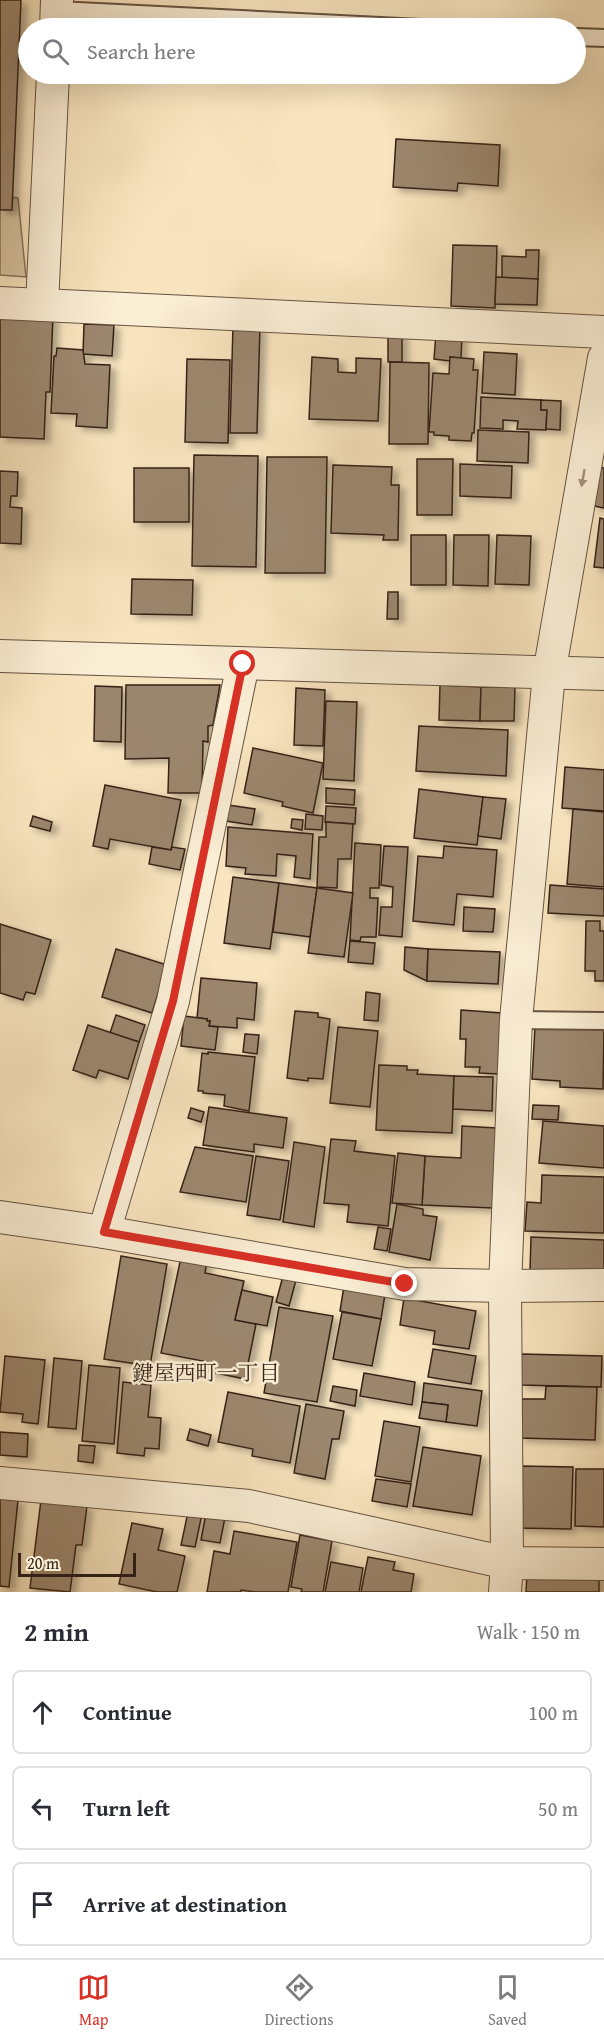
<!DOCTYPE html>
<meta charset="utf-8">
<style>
body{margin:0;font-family:"Gentium Book Plus","Noto Serif JP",serif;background:#f7f7f7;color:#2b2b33}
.scale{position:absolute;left:18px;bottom:15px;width:118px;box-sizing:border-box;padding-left:6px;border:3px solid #362216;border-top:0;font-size:16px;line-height:21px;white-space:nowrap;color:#362216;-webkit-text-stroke:4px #faeed5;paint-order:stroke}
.stop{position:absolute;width:18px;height:18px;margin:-14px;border:4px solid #d93025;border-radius:50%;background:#fff}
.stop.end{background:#d93025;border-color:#fff;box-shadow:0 2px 6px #0008}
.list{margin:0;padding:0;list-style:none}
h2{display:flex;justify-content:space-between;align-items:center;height:78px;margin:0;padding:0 24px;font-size:26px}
h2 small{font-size:20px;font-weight:400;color:#7c7c81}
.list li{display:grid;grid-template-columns:39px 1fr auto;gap:18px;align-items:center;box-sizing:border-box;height:84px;margin:0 12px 12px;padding:0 12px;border:2px solid #e1e1e2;border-radius:9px}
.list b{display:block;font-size:22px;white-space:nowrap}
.list em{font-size:20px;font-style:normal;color:#7c7c81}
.icon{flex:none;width:33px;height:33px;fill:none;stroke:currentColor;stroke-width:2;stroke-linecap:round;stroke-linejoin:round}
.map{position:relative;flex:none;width:604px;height:1592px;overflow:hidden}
.search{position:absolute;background:#fff;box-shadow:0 6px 24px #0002;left:18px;right:18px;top:18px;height:66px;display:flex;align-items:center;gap:15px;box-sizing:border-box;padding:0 21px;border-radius:33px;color:#7c7c81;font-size:22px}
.sheet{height:366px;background:#fff}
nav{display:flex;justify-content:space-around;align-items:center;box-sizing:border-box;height:84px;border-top:2px solid #e1e1e2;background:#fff;font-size:16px;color:#7c7c81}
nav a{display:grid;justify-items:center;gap:3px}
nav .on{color:#d93025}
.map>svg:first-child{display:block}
.green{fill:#d7c4a2;stroke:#86735c;stroke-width:1.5}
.building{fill:#9b876e;stroke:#362216;stroke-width:1.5;filter:url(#shadow)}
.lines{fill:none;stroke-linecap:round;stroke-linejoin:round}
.lane-casing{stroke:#665340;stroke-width:20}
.street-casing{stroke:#665340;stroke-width:34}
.lane{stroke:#faeed5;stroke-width:16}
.street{stroke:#faeed5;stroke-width:32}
.oneway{fill:#a2927f}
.route{stroke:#d93025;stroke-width:8}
.labels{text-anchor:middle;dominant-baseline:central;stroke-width:5;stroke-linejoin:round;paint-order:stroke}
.neighbourhood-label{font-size:21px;fill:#362216;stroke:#faeed5}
</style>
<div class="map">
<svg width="604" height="1592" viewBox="0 0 604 1592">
<defs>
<filter id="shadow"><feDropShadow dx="6" dy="4" stdDeviation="3" flood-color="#0004"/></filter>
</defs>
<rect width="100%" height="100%" fill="#f8e5bf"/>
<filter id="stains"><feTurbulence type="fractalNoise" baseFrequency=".00333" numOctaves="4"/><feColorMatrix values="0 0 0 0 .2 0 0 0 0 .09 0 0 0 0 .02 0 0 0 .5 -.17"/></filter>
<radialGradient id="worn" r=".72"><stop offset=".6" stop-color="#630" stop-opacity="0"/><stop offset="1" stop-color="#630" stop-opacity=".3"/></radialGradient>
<polygon class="green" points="0,196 18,198 26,277 0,275"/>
<g class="building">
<polygon points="0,0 21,0 12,210 0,210"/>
<polygon points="396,139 500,145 498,186 458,183 457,191 393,187"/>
<polygon points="453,245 497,246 495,308 451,306"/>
<polygon points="526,250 539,250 538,279 502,278 502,256 526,257"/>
<polygon points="496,277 538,279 537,305 495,304"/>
<polygon points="0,312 53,314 50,392 46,392 44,439 0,437"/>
<polygon points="84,324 114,325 112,356 83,354"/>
<polygon points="233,325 260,326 257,433 230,433"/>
<polygon points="388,332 402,333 402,362 388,362"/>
<polygon points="436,333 462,334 461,358 450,357 450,361 434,359"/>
<polygon points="57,348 83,350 85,364 110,365 107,428 76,426 77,414 51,413 54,356 56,356"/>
<polygon points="484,352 517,354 515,395 482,393"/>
<polygon points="312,357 338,359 338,372 356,373 356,358 381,359 378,421 309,419"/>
<polygon points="450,357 474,359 473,370 478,370 474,433 472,433 471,441 449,440 449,436 434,435 434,432 429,432 433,373 449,374"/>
<polygon points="187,359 230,360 228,443 185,442"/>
<polygon points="390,362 429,363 428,444 389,444"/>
<polygon points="481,397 541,400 541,410 547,410 546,430 517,429 518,421 503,420 503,429 480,428"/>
<polygon points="541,400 561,401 560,430 546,429 547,410 541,410"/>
<polygon points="478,430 529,432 528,463 477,461"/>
<polygon points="194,455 258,456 256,567 192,566"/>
<polygon points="267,457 327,457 325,573 265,573"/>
<polygon points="417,459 453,459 452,515 417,515"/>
<polygon points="460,464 512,466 511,498 460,496"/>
<polygon points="333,465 392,467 391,485 399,485 398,540 383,540 384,535 331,533"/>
<polygon points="600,467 604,468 604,508 594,506"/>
<rect x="134" y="468" width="55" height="54"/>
<polygon points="0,471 18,472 17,496 11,496 10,507 22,508 21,544 0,543"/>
<polygon points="600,518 604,519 604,568 594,567"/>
<rect x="411" y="535" width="35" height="50"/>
<polygon points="454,535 489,535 488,586 453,585"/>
<polygon points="497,535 531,536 529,585 495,584"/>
<polygon points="132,579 193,580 192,615 131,614"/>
<polygon points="388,592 398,592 398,619 387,619"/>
<polygon points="126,685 220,685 213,725 208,726 208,742 203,741 202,793 168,793 169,758 125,759"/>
<polygon points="440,685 481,687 480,721 439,720"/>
<polygon points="95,686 122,687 121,742 94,741"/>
<polygon points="481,687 515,687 514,721 480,721"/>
<polygon points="296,688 325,690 323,746 294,745"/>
<polygon points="326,701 357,702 354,781 323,779"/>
<polygon points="419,726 508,730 506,776 416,771"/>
<polygon points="253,748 323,763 313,813 282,806 283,802 244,793"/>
<polygon points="565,767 604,770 604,811 562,808"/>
<polygon points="105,785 181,800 171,850 110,839 108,849 93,846"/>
<polygon points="326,788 355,790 354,805 326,803"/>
<polygon points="419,789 483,797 477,845 414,838"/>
<polygon points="483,797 506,799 501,839 478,836"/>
<polygon points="228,805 255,809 252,825 226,821"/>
<polygon points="326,806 356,808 355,824 325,822"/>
<polygon points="573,809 604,812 604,887 567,884"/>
<polygon points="306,814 323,816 322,830 305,829"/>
<polygon points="33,816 52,822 50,831 30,826"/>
<polygon points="292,819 303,820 302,830 291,828"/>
<polygon points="326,822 353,824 351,859 338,859 337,888 317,887 319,837 326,837"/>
<polygon points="228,827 313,834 310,879 294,877 296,856 277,854 276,876 245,874 246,868 226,866"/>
<polygon points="355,843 381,845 379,888 370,888 370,898 378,898 376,937 361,937 360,941 350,940"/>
<polygon points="384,846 408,847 402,937 379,935 381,907 392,907 393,887 381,885"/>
<polygon points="444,846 497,850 493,897 457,894 454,925 413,921 418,856 443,858"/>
<polygon points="152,847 171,850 172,847 185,849 180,870 149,864"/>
<polygon points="233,877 279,883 270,949 224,943"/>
<polygon points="279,883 317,888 310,937 273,932"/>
<polygon points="550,885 604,889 604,916 548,913"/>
<polygon points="317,888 353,893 344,957 308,953"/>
<polygon points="464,907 495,909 493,932 463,931"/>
<polygon points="586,921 600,921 600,931 604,931 604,981 595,981 595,971 585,971"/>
<polygon points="0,924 51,940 35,994 26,992 23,1000 0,993"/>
<polygon points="350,941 375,943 373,964 348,962"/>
<polygon points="405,947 428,949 427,981 404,970"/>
<polygon points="116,949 167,965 152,1013 102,997"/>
<polygon points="428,949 500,952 498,984 427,981"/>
<polygon points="201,978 257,983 254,1020 237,1018 237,1028 209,1026 210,1021 207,1021 207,1019 197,1018"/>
<polygon points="366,992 380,994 378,1021 364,1020"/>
<polygon points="461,1010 502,1013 499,1074 479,1073 480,1067 465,1067 466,1039 460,1039"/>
<polygon points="295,1011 318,1013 318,1017 330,1019 323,1079 308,1078 308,1081 287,1078"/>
<polygon points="116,1015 145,1025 139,1042 110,1033"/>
<polygon points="184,1016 207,1019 207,1021 210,1021 209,1026 218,1027 215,1050 181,1046"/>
<polygon points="88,1025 139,1042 128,1079 99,1070 96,1078 73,1070"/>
<polygon points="338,1027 378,1031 370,1107 330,1103"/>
<polygon points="535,1027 604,1030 603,1089 560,1087 560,1081 532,1079"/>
<polygon points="245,1034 259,1035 257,1054 243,1052"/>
<polygon points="208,1052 255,1057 249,1111 224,1106 225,1095 203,1093 203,1091 198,1091 202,1053 208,1054"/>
<polygon points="379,1065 407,1066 407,1070 418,1070 417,1074 454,1076 452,1133 376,1130"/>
<polygon points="454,1076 493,1077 492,1111 453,1109"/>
<polygon points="533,1105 559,1106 558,1120 532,1119"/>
<polygon points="209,1107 287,1118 283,1148 254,1144 254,1152 203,1145"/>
<polygon points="191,1108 204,1112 201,1122 188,1118"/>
<polygon points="543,1121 604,1126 604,1168 539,1163"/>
<polygon points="462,1126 496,1128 493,1208 422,1205 425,1156 461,1158"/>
<polygon points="331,1139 356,1141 354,1151 395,1156 388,1226 347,1222 349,1205 324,1203"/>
<polygon points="294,1142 325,1147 314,1227 283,1222"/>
<polygon points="195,1147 253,1156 246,1202 180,1192"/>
<polygon points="398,1153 425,1156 422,1205 392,1203"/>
<polygon points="256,1156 289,1161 280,1220 247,1215"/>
<polygon points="542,1175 604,1177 604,1233 525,1231 527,1202 541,1203"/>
<polygon points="397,1204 423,1209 423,1215 437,1217 430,1260 389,1252"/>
<polygon points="378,1227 391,1229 387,1251 374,1249"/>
<polygon points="531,1237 604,1240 604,1277 530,1271"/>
<polygon points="121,1256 167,1264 150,1366 104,1359"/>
<polygon points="181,1257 207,1262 205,1273 244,1281 235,1320 256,1324 245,1379 206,1371 208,1362 161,1353"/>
<polygon points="283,1276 296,1280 289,1306 276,1302"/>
<polygon points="345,1280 386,1288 381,1319 340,1311"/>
<polygon points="242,1290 273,1297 267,1326 235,1320"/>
<polygon points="404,1298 476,1311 469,1349 433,1344 435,1331 400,1325"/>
<polygon points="279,1307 333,1316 317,1402 264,1393"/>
<polygon points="342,1312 381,1319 372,1366 333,1359"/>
<polygon points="433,1349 476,1356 471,1384 428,1377"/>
<polygon points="521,1354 602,1356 601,1387 521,1385"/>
<polygon points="5,1356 45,1360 38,1424 22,1422 23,1414 0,1412"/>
<polygon points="54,1358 82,1361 76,1429 48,1427"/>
<polygon points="89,1365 120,1368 114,1444 82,1441"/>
<polygon points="364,1373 415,1382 412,1405 360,1396"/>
<polygon points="123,1382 151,1385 148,1417 161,1418 159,1449 145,1448 144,1456 117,1453"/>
<polygon points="424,1383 482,1391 477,1426 446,1422 448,1405 422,1402"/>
<polygon points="333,1386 357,1390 355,1406 330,1401"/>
<polygon points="546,1386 597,1387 595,1440 519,1438 521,1399 545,1399"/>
<polygon points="228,1392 300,1406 290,1463 252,1456 253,1449 218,1442"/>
<polygon points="422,1402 448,1405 446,1422 419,1418"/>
<polygon points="306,1404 344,1411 339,1439 332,1439 325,1479 294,1473"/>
<polygon points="384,1421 420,1427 411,1482 375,1476"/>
<polygon points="190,1429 211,1435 208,1446 187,1440"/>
<polygon points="0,1432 28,1434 27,1457 0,1455"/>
<polygon points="79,1445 95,1446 93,1463 78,1461"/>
<polygon points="423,1447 481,1456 472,1515 413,1506"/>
<polygon points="519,1466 573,1467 571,1529 518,1528"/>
<polygon points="576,1469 604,1469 604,1527 575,1526"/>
<polygon points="376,1479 411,1484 407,1507 372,1501"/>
<polygon points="0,1499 18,1500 9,1587 0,1586"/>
<polygon points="41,1500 87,1506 82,1545 76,1545 70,1592 30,1588"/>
<polygon points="207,1508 226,1512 220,1543 201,1540"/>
<polygon points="188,1512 202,1514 195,1547 181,1545"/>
<polygon points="132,1523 163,1529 158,1550 185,1556 177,1592 157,1592 119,1584"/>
<polygon points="234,1531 297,1542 288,1592 255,1592 241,1590 241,1592 207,1592 214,1551 230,1554"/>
<polygon points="300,1535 332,1541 323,1592 301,1592 302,1589 291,1587"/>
<polygon points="368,1557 395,1562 393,1570 414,1574 411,1592 361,1592"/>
<polygon points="331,1562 363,1568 359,1592 325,1592"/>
<polygon points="527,1572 599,1575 599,1592 526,1592"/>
</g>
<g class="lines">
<g class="lane-casing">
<g id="lane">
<polyline points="57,10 421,28"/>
<polyline points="576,37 604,38"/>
<polyline points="516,1020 604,1021"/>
</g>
</g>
<g class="street-casing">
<g id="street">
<polyline points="56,28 57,0"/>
<polyline points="0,303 604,332"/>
<polyline points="42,305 53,74"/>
<polyline points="0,656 604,674"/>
<polyline points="0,1217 104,1232 405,1284 505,1286 604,1285"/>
<polyline points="104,1232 173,1001 243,664"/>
<polyline points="0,1483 249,1506 507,1563 604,1564"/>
<polyline points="505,1592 507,1563 505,1286 516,1020 549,674 604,358"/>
</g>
</g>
<use href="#lane" class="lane"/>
<use href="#street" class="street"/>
</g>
<defs><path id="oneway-solid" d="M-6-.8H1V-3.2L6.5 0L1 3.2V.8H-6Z" transform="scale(1.5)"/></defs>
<use class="oneway" href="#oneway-solid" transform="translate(583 478) rotate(100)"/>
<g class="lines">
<polyline class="route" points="243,664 173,1001 104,1232 405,1284"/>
</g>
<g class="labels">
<g class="neighbourhood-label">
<text x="206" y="1372">鍵屋西町一丁目</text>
</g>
</g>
<rect width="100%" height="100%" filter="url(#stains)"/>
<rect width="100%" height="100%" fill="url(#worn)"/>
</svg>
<div class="scale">20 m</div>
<div class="stop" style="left:243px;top:664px"></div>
<div class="stop end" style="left:405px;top:1284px"></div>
<div class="search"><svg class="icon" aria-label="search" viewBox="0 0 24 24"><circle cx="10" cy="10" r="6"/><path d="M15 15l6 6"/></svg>Search here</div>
</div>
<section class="sheet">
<h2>2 min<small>Walk · 150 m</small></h2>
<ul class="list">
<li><svg class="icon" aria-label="ahead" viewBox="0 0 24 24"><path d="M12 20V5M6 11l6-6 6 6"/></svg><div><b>Continue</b></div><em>100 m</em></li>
<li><svg class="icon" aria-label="left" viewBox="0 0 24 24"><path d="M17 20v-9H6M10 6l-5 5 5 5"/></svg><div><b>Turn left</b></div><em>50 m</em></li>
<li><svg class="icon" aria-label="arrive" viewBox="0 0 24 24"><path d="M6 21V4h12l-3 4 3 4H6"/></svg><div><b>Arrive at destination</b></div></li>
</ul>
</section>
<nav>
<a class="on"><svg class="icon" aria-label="map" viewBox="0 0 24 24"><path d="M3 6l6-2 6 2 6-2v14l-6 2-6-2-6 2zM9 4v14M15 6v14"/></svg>Map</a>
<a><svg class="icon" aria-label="directions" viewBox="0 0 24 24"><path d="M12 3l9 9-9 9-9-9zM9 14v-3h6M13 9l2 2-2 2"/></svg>Directions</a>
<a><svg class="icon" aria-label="saved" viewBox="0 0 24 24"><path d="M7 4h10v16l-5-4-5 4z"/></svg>Saved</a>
</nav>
